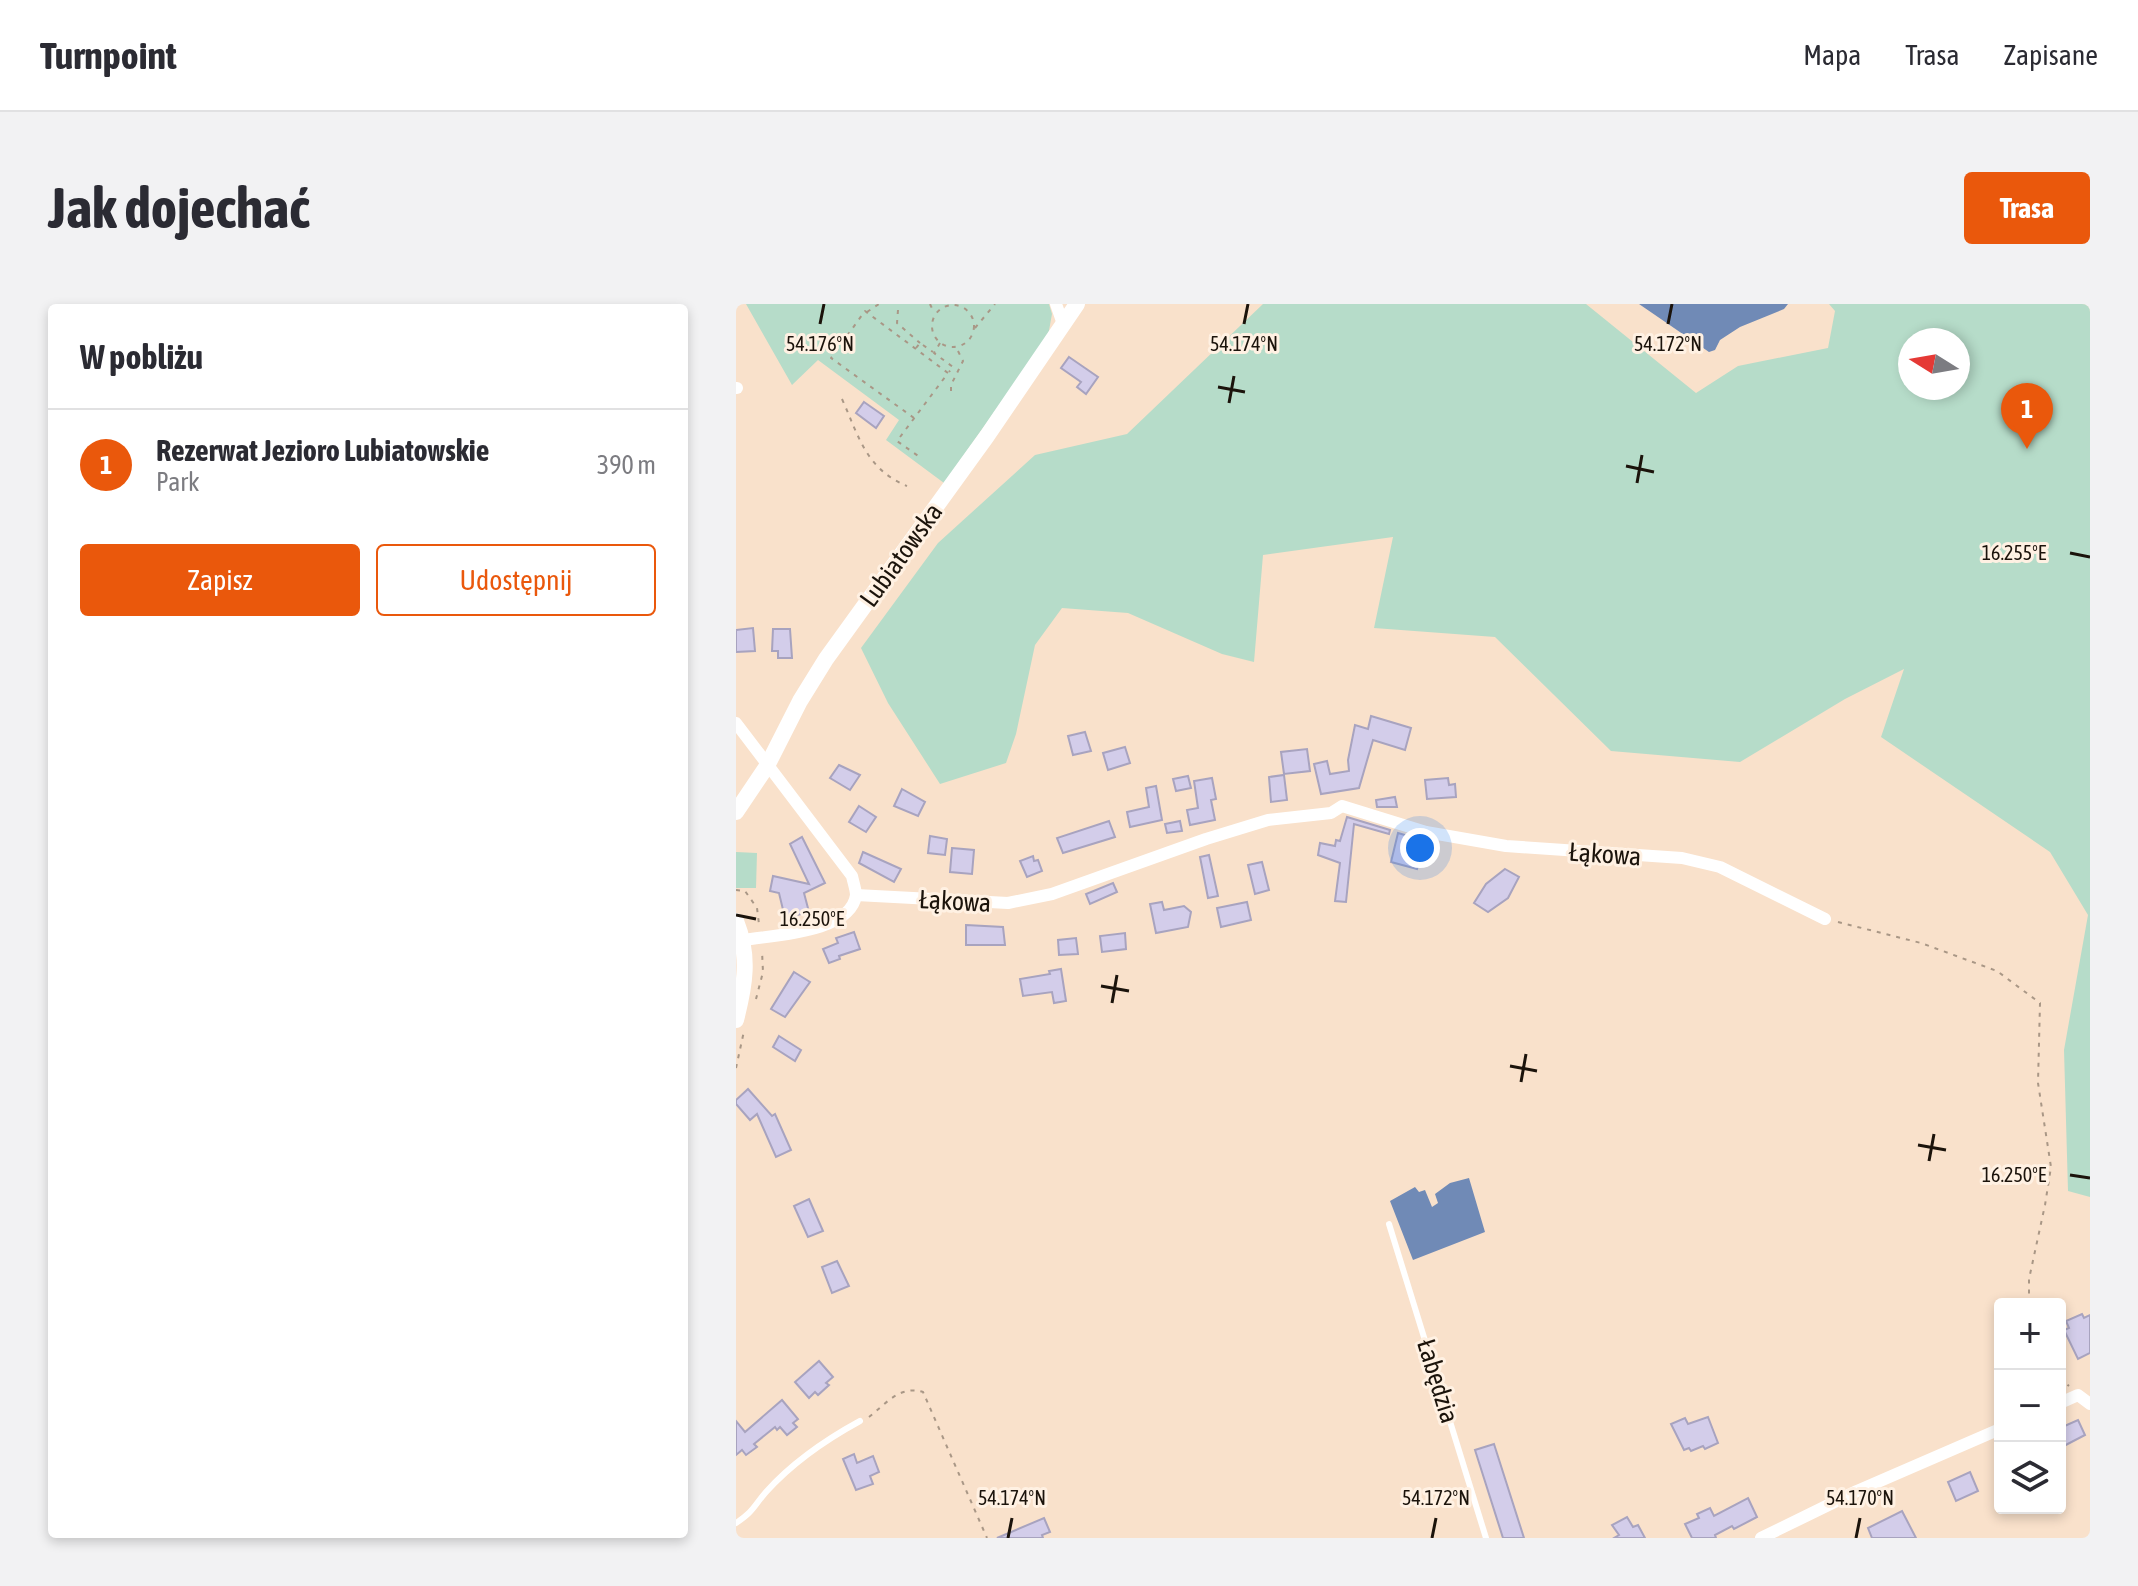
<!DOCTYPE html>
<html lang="pl">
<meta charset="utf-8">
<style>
body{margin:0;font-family:"Asap Condensed",sans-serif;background:#f2f2f3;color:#2b2b33}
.controls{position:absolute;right:24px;bottom:24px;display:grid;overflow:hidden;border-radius:8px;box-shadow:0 4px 12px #0003}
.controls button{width:72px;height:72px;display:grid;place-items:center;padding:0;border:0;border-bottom:2px solid #e1e1e2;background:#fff;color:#2b2b33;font:40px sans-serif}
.compass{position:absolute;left:1162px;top:24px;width:72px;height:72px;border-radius:50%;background:#fff;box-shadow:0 4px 12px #0003;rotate:281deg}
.you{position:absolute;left:684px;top:544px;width:28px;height:28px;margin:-20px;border:6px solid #fff;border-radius:50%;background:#1a73e8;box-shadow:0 0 0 12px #1a73e833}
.badge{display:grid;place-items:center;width:52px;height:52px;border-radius:50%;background:#ea580c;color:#fff;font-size:26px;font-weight:700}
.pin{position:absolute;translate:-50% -66px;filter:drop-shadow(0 2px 4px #0008)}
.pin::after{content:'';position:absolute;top:42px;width:28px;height:24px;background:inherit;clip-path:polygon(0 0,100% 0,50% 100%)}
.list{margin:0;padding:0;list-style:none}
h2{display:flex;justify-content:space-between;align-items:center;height:104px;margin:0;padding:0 32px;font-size:34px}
h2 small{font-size:26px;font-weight:400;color:#7c7c81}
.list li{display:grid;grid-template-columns:52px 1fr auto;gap:24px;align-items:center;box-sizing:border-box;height:112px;padding:0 32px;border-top:2px solid #e1e1e2}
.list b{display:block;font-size:30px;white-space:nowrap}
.list p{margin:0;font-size:26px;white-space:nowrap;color:#7c7c81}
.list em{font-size:26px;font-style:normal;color:#7c7c81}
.actions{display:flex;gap:16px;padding:24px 32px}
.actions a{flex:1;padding:18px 0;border:2px solid #ea580c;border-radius:8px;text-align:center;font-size:28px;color:#ea580c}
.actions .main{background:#ea580c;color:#fff}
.icon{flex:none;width:44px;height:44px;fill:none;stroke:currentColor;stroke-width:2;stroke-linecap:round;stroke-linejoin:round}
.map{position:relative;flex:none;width:1354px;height:1234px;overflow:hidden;border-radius:8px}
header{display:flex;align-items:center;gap:48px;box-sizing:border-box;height:112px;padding:0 40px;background:#fff;border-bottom:2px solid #e1e1e2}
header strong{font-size:38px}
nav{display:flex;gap:44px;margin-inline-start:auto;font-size:28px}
.intro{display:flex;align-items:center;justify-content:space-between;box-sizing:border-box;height:192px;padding:0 48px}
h1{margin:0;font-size:56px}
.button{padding:20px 36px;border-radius:8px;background:#ea580c;color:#fff;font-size:28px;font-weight:700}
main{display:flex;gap:48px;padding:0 48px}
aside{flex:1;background:#fff;border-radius:8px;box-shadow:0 4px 12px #0003}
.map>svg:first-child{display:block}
.green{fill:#b6dcc9;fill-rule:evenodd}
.water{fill:#708ab6}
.building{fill:#d3cdea;stroke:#a8a3bf;stroke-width:2}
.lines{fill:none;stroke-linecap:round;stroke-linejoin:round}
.path{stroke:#a99786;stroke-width:2;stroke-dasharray:4 6;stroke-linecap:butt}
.service{stroke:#fff;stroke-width:6}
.minor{stroke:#fff;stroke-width:12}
.tertiary{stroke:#fff;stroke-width:16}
.ticks{fill:none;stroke:#1b130b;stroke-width:3}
.labels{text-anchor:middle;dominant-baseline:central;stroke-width:6;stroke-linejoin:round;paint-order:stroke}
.street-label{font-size:26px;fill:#1b130b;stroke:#fff1e3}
.ticks-label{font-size:20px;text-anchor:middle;fill:#1b130b;stroke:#fff1e3;stroke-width:6;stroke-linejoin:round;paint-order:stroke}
</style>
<header>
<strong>Turnpoint</strong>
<nav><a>Mapa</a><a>Trasa</a><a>Zapisane</a></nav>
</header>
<div class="intro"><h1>Jak dojechać</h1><a class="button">Trasa</a></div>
<main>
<aside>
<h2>W pobliżu<small></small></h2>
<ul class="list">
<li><span class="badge">1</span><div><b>Rezerwat Jezioro Lubiatowskie</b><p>Park</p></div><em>390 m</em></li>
</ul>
<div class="actions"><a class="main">Zapisz</a><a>Udostępnij</a></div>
</aside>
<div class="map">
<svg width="1354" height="1234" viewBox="0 0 1354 1234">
<rect width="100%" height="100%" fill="#f9e1cb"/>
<g class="green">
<polygon points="10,0 313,0 316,10 312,32 208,179 150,136 163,116 82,56 56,81"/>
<path d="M527,0h323l110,89 42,-27 90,-18 7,-37 -6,-7h261v893l-22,-6 -4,-141 24,-135 -38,-63 -169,-115 23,-68 -59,30 -105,63 -129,-11 -116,-114 -121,-9 19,-91 -130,18 -9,107 -32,-8 -94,-41 -66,-5 -27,37 -19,89 -10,29 -66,21 -52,-81 -27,-55 77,-105 97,-88 92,-21zM1174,36h48v48h-48z"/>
<polygon points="0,548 21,549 20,584 0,584"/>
</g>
<g class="water">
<polygon points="903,0 1052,0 1048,5 1004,23 984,36 979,46 973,48"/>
<polygon points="733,874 749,928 677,956 654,897 679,883 683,888 689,886 696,903 702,899 699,890 714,879"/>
</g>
<g class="building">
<polygon points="333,53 362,73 350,90 341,83 345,78 325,64"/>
<polygon points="128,98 148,112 140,124 120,109"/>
<polygon points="17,324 19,347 0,348 0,326"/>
<polygon points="37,325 54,325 56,354 42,354 42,347 36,347"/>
<polygon points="635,412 675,424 669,446 637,436 623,484 585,490 578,460 591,457 594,470 613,467 612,456 619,421 632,425"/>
<polygon points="349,428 355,447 337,451 332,432"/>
<polygon points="389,443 394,459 372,466 367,449"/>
<polygon points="571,445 574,467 548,470 545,448"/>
<polygon points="103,461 124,471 114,486 94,474"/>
<polygon points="548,471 551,496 535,498 533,473"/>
<polygon points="452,472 455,484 440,487 437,475"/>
<polygon points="476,474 480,495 475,496 479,516 454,521 451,506 462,504 458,477"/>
<polygon points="712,474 713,481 719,480 720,493 691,495 689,476"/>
<polygon points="420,482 426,516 394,523 391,508 413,503 410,484"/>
<polygon points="166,485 189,498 182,512 158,502"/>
<polygon points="659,493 661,503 641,503 640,496"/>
<polygon points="123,502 140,513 130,528 113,518"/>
<polygon points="611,513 654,526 653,530 618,520 610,598 599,597 604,559 582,551 584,539 599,542 600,536 604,537"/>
<polygon points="373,517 379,533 327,549 321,534"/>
<polygon points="444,517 446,527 431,529 429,520"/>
<polygon points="662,529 679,534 675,548 685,550 681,565 655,558"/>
<polygon points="194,532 211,535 209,551 192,549"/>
<polygon points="66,533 89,579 68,589 73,608 49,614 43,589 34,587 37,572 73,580 54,540"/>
<polygon points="216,544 238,546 236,570 214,568"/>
<polygon points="127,548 165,565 158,578 123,559"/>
<polygon points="473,551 482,592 472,594 464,553"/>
<polygon points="297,552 298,557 302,556 306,567 291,573 284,557"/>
<polygon points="526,558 533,586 519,590 512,561"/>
<polygon points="769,565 783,573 772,594 752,608 738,599 750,580"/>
<polygon points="377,579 381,588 354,600 350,590"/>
<polygon points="426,598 428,606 448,602 455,608 452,623 420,629 414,600"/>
<polygon points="511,598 515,616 485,623 481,604"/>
<polygon points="230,621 267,623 269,641 230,641"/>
<polygon points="118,628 124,645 103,652 104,655 93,659 87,645 102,639 100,634"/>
<polygon points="389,629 390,645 366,648 364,632"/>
<polygon points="340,634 342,650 323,651 322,636"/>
<polygon points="325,665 330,697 318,699 316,688 287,692 284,675 314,670 313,667"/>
<polygon points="58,668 74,678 49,713 35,705"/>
<polygon points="43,732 65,746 59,757 37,743"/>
<polygon points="12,785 36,812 39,810 55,846 40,853 21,810 14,816 0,800 0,796"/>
<polygon points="73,895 87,927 72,933 58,902"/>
<polygon points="101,957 113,982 96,989 86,963"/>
<polygon points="1346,1010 1348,1014 1354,1011 1354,1049 1342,1055 1328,1026 1333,1024 1330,1017"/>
<polygon points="83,1057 97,1073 90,1079 93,1081 82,1091 79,1088 73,1094 59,1078"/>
<polygon points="46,1096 62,1115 57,1119 61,1123 51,1131 44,1123 41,1126 39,1123 18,1140 21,1143 10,1151 6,1146 0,1151 0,1117 9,1128"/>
<polygon points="972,1113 982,1139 969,1145 967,1142 955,1147 953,1144 948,1146 935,1120 949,1114 952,1120"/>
<polygon points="1342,1116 1349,1131 1324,1144 1324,1124"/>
<polygon points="758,1140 788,1234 767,1234 739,1146"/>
<polygon points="118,1150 121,1159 137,1152 143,1168 134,1172 137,1180 120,1186 107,1155"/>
<polygon points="1234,1168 1242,1187 1220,1197 1212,1178"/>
<polygon points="1012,1194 1021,1213 998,1225 996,1222 979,1231 980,1234 956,1234 949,1220 963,1214 961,1210 974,1204 978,1212"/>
<polygon points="1166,1207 1180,1234 1136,1234 1132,1224"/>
<polygon points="891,1213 897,1223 902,1221 909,1234 878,1234 883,1231 876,1221"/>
<polygon points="308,1214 314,1228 306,1231 307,1234 261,1234"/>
</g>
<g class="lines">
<g class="path">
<polyline points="194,0 198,9"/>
<circle cx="217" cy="22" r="21"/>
<polyline points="162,6 161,19 184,39"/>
<polyline points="131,8 143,0"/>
<polyline points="239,24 259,0"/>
<polyline points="204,39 198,49 217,63 213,68"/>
<polyline points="180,44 184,39 197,48"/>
<polyline points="215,87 215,81 227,57 221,45"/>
<path d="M106,95c17,38 24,70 65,87"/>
<polyline points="178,114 95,54 129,7 212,69 161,137 185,154"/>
<polyline points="0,586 9,587 21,604 23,620"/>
<polyline points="1102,618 1185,639 1261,667 1304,699 1302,779 1315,863 1309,901 1293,975 1293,1000"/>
<polyline points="20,695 27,668 26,647"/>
<polyline points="0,764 8,727"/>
<polyline points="1324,1074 1333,1082"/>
<path d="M133,1113c17,-13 30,-32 54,-25l64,146"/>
</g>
<g class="service">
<polyline points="653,920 750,1234"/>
<path d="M0,1219c18,-12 17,-16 30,-31 26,-29 61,-53 94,-71"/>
</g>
<g class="minor">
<polyline points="320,0 327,20"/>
<polyline points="0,84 1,84"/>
<path d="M0,419l116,153c1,5 4,14 4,19 -5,38 -84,40 -112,45"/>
<polyline points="120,591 272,599 316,590 470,535 532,516 595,509 606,502 690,528 770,542 946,554 984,563 1089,615"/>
<polyline points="1324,1099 1342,1091 1354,1100"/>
<polyline points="1025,1234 1121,1187 1264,1125"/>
</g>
<g class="tertiary">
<polyline points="0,508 31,462 64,397 90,355 251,132 341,0"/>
<path d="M0,617c14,35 9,64 0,99"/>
</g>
</g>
<path class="ticks" d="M84,20l4,-20M508,20l4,-20M932,20l4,-20M482,83l27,5M493,99l5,-27M890,162l28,6M901,179l5,-28M1334,249l20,4M0,611l20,4M365,682l28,5M376,699l5,-28M774,762l27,5M785,778l5,-28M1182,841l28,5M1193,857l5,-27M1334,871l20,3M272,1234l4,-20M696,1234l4,-20M1120,1234l4,-20"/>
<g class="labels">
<g class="street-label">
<text transform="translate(165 251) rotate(-54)">Lubiatowska</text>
<text transform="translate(869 550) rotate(4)">Łąkowa</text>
<text transform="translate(219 597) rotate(3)">Łąkowa</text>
<text transform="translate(702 1077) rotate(73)">Łabędzia</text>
</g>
</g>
<g class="ticks-label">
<text x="84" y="47">54.176°N</text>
<text x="508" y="47">54.174°N</text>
<text x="932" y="47">54.172°N</text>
<text x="1278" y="256">16.255°E</text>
<text x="76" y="622">16.250°E</text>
<text x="1278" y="878">16.250°E</text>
<text x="276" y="1201">54.174°N</text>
<text x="700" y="1201">54.172°N</text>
<text x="1124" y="1201">54.170°N</text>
</g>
</svg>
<div class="controls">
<button>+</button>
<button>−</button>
<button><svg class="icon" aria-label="layers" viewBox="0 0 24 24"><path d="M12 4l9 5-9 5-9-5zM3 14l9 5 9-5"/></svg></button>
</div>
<svg class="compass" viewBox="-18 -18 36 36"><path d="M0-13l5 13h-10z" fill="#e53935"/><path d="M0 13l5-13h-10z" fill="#7c7c81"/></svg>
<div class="you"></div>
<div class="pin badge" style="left:1291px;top:145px">1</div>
</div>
</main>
